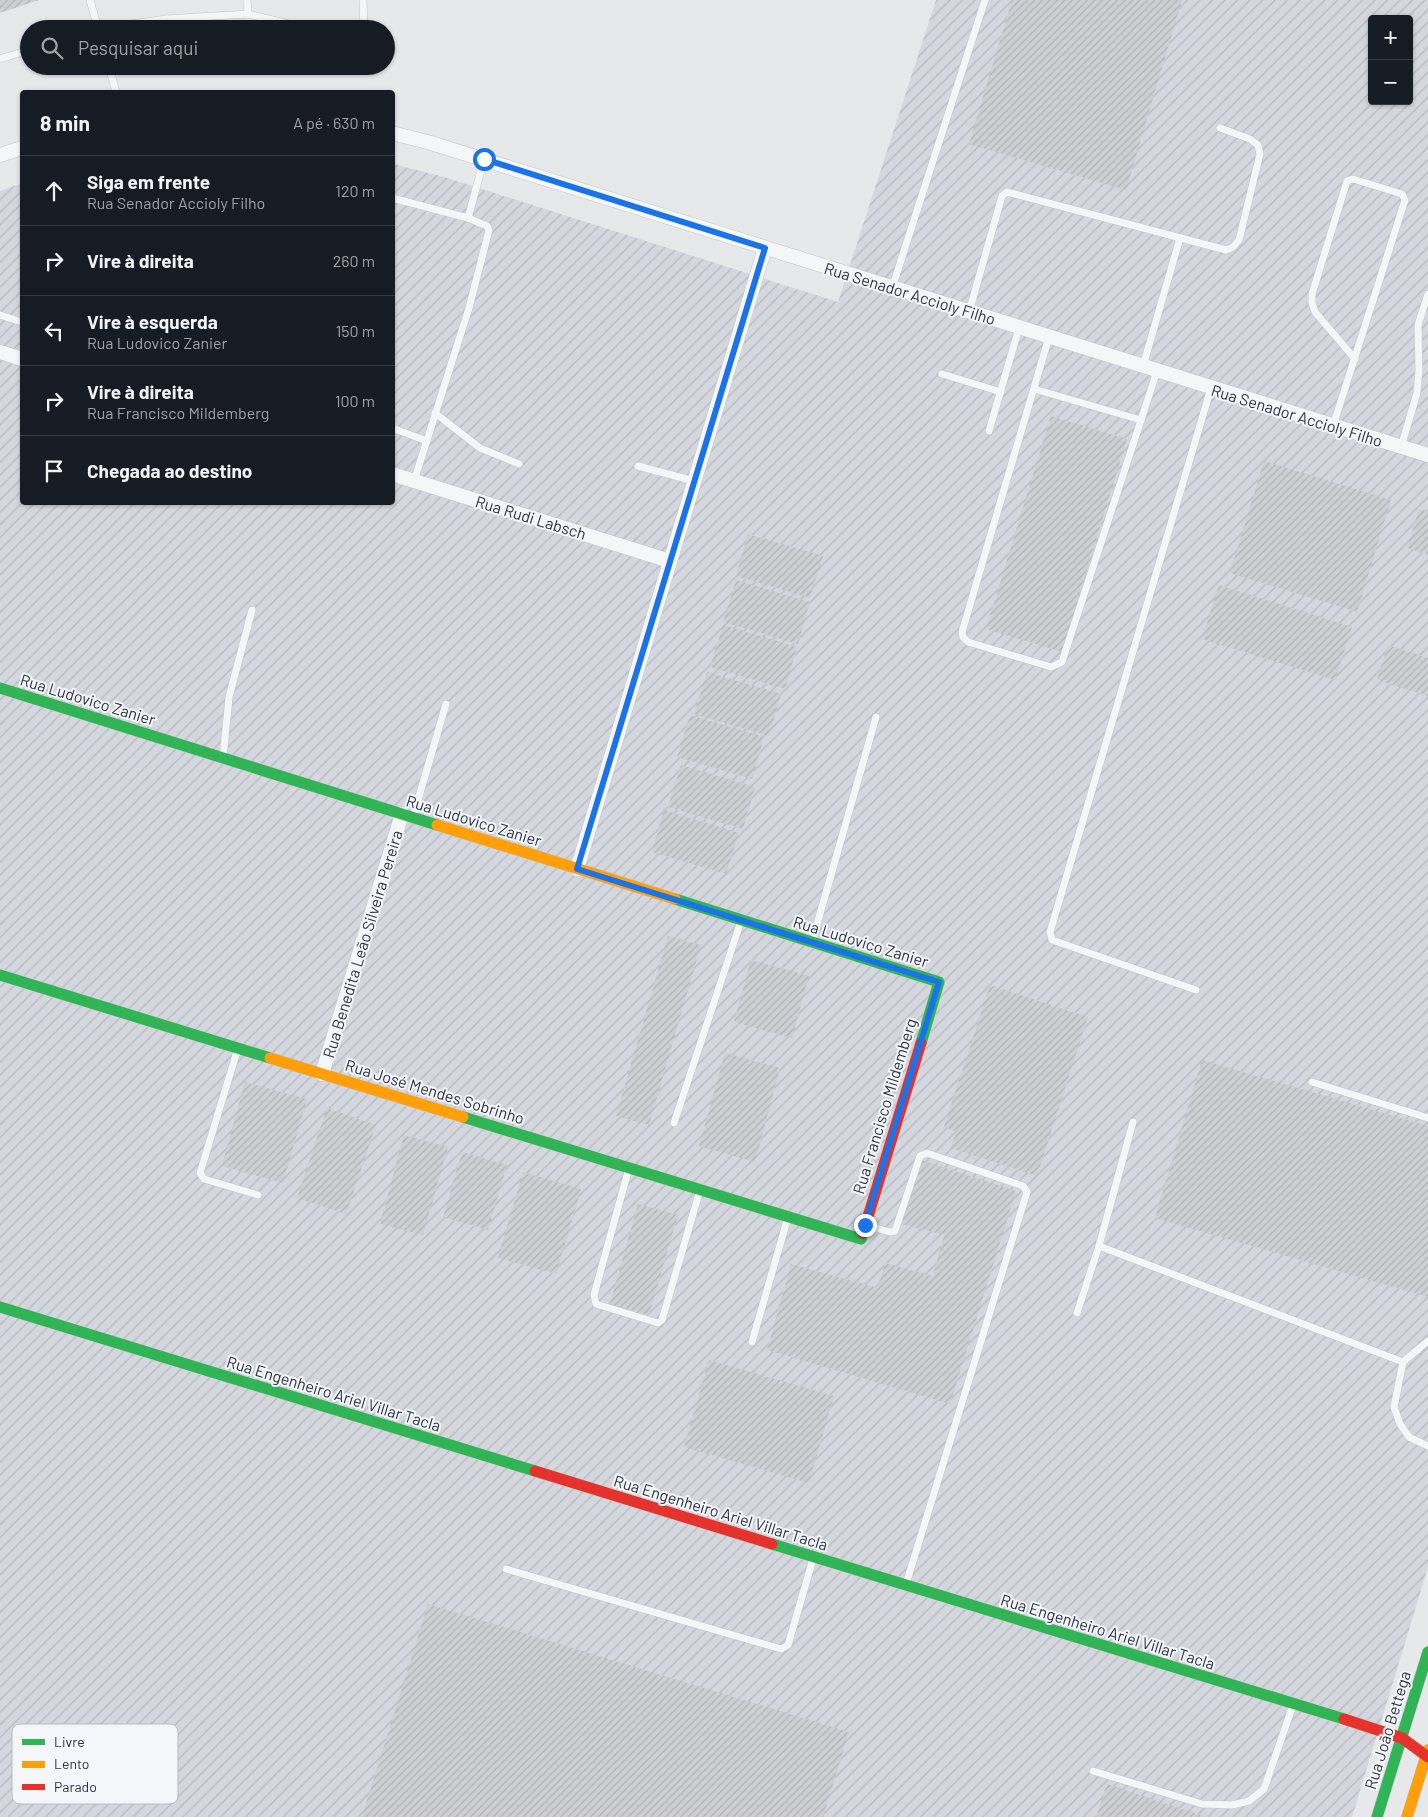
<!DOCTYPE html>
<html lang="pt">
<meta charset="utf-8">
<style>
body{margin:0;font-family:Barlow,sans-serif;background:#242831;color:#f1f3f6}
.controls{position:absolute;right:15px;top:15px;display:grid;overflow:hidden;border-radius:5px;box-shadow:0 1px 4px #0004}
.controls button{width:45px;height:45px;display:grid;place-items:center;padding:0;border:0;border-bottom:1px solid #363941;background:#171b24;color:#f1f3f6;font:25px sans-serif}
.stop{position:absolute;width:15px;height:15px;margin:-11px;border:4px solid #1a73e8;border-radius:50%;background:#fff}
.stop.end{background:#1a73e8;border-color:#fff;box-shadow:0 1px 5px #0008}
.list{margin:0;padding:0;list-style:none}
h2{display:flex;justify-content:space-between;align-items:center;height:65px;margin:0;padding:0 20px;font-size:21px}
h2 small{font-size:16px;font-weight:400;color:#9ea1a6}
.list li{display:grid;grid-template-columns:32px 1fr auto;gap:15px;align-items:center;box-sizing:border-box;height:70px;padding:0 20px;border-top:1px solid #363941}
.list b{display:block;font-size:19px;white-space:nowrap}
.list p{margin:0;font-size:16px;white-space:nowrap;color:#9ea1a6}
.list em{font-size:16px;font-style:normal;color:#9ea1a6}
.icon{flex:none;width:28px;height:28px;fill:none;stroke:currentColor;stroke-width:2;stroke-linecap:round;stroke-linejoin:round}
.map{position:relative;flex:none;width:1428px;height:1817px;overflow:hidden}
.search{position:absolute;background:#171b24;box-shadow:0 1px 4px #0004;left:20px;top:20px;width:375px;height:55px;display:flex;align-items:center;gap:12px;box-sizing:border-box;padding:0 18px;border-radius:28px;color:#9ea1a6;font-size:19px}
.panel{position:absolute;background:#171b24;box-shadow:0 1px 4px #0004;left:20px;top:90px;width:375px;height:415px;border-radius:5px}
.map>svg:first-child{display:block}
.industrial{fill:url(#industrial-furrows);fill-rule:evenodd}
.building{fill:url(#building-hatch)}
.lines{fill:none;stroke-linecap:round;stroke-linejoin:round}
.lane-casing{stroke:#c4c6c8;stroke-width:8}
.street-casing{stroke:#c4c6c8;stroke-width:15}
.fast-casing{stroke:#c4c6c8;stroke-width:12}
.slow-casing{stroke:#c4c6c8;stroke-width:12}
.jam-casing{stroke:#c4c6c8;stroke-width:12}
.lane{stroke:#f5f6f7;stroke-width:7}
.street{stroke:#f5f6f7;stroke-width:14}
.fast{stroke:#30b455;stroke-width:11}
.slow{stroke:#ff9f0a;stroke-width:11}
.jam{stroke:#e5322d;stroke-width:11}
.route{stroke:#1a73e8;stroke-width:6}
.labels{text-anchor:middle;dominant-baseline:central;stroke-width:4;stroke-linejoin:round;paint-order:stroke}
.street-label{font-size:16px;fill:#2b3445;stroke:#f4f6f9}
.key{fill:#f4f6f9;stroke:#b8bcc3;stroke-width:1}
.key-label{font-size:14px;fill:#2b3445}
</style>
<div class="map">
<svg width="1428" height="1817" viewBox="0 0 1428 1817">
<defs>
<pattern id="industrial-furrows" width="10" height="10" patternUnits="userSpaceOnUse" patternTransform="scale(1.25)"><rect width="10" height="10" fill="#d4d7dd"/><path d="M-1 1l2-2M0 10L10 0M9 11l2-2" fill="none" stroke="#b6b9bf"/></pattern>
<pattern id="building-hatch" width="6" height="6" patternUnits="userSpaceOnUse" patternTransform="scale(1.25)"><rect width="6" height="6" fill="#ced0d3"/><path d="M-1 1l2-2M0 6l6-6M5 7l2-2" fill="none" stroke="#b1b3b6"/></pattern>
</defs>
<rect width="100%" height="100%" fill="#e6e8ea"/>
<path class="industrial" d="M936,0h492v1567l-76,250h-1352v-1626l22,-8v319h370l1,-338 51,13 394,125zM1372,19h37v82h-37z"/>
<g class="building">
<polygon points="0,0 39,0 0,13"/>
<polygon points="1012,0 1182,0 1126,190 969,144"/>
<polygon points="1051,416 1127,439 1062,652 986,629"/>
<polygon points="1264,461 1391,500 1357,612 1230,573"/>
<polygon points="1419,509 1428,511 1428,555 1407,548"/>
<polygon points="748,534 823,556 810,598 736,576"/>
<polygon points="736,580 810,602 798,644 723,622"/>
<polygon points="1219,585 1352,627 1335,680 1202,639"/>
<polygon points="723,625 797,647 785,689 710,667"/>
<polygon points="1388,645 1428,658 1428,696 1377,680"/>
<polygon points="707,672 781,694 769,736 694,714"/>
<polygon points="690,715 764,737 752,779 677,757"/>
<polygon points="681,765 755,787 743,829 668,807"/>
<polygon points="664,810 739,833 726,874 652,852"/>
<polygon points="668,936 701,945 649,1125 616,1116"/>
<polygon points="751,960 809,976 792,1038 734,1022"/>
<polygon points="990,985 1088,1017 1037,1176 951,1148 956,1131 944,1127"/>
<polygon points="725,1053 780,1068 755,1162 699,1146"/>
<polygon points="1202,1060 1428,1126 1428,1297 1155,1218"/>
<polygon points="245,1082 307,1099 283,1183 222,1166"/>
<polygon points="327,1108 376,1125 346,1214 297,1198"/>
<polygon points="404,1135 448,1147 423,1235 380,1224"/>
<polygon points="462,1152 507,1165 488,1230 443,1217"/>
<polygon points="921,1160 1016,1191 950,1404 767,1350 791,1264 878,1288 885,1263 933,1276 944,1235 901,1224"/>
<polygon points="523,1172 581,1189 556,1274 498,1258"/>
<polygon points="638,1204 678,1215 649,1315 610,1304"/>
<polygon points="709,1360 834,1396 809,1483 684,1447"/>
<polygon points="428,1604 849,1732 823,1817 362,1817"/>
<polygon points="1107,1784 1206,1817 1096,1817"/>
</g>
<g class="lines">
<g class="lane-casing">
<g id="lane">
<polyline points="90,0 98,29"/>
<polyline points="247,0 248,14"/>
<polyline points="363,0 364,29"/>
<polyline points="96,29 166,19 248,14 309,29"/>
<polyline points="0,59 29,50"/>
<polyline points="109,66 116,92"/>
<polyline points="392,198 468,218 484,159"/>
<polyline points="892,288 985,0"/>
<polyline points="969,312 1002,196 1007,192 1226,250 1233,247 1239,240 1260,154 1258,145 1250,139 1220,128"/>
<polyline points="0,315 22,322"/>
<polyline points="1049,337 962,632 963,637 968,642 1051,667 1062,662 1157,371"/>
<polyline points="1143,366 1180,238"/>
<polyline points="942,374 1001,392"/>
<polyline points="1034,389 1141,420"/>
<polyline points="435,413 480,448 519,464"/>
<polyline points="1333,426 1405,200 1402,194 1353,179 1347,181 1312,294 1312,303 1315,312 1355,359"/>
<polyline points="392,428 427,441"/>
<polyline points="989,431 1019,328"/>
<polyline points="1401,447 1417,393 1419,369 1418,325 1428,294"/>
<polyline points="638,466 694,481"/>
<polyline points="414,481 469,308 489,230 487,226 468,218"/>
<polyline points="223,758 229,697 252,610"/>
<polyline points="413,817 446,704"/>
<polyline points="812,942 876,717"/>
<polyline points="1196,990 1052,940 1050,932 1211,388"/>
<polyline points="238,1048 200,1173 204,1179 258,1195"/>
<polyline points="1312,1082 1428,1118"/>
<polyline points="674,1123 741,921"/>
<polyline points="629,1168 594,1295 596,1304 658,1323 662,1320 700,1190"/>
<polyline points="865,1225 890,1232 895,1231 920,1156 927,1153 1023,1186 1027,1192 906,1584"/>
<polyline points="1099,1246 1133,1122"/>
<polyline points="1077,1313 1099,1246 1403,1362 1394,1407 1400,1424 1409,1437 1428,1446"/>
<polyline points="752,1342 788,1217"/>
<polyline points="1403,1362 1428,1341"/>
<polyline points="506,1569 781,1649 788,1645 813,1559"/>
<polyline points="1093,1771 1202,1804 1232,1805 1249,1801 1264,1789 1293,1705"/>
</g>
</g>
<g class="street-casing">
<g id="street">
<polyline points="392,133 431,143 1428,455"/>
<polyline points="0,155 22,148"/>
<polyline points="0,352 22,359"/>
<polyline points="392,474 670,561"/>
<polyline points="577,869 765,248"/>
<polyline points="322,1074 402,814"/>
</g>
</g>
<g class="fast-casing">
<g id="fast">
<polyline points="0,688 437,825"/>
<polyline points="675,899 939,982 921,1043"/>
<polyline points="0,975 270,1058"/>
<polyline points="463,1117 861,1239 863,1233"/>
<polyline points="0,1307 535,1471"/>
<polyline points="772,1544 1344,1719"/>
<polyline points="1377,1817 1428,1652"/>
</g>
</g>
<g class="slow-casing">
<g id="slow">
<polyline points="437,825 675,899"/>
<polyline points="270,1058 463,1117"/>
<polyline points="1407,1817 1428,1750"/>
</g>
</g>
<g class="jam-casing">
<g id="jam">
<polyline points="863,1233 921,1043"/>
<polyline points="535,1471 772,1544"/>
<polyline points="1344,1719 1402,1738 1428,1757"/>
</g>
</g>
<use href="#lane" class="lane"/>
<use href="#street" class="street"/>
<use href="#fast" class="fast"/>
<use href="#slow" class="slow"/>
<use href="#jam" class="jam"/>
</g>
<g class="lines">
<polyline class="route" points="484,159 765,248 577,869 939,982 865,1225"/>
</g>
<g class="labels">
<g class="street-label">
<text transform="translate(910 293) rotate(17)">Rua Senador Accioly Filho</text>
<text transform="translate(1297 415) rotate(17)">Rua Senador Accioly Filho</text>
<text transform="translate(531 517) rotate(17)">Rua Rudi Labsch</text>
<text transform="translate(88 699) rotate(17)">Rua Ludovico Zanier</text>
<text transform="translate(474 820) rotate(17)">Rua Ludovico Zanier</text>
<text transform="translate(861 941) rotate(17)">Rua Ludovico Zanier</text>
<text transform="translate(362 944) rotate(-73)">Rua Benedita Leão Silveira Pereira</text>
<text transform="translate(435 1091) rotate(17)">Rua José Mendes Sobrinho</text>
<text transform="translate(884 1106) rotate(-73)">Rua Francisco Mildemberg</text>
<text transform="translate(334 1393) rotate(17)">Rua Engenheiro Ariel Villar Tacla</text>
<text transform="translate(721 1512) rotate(17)">Rua Engenheiro Ariel Villar Tacla</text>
<text transform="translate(1108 1631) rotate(17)">Rua Engenheiro Ariel Villar Tacla</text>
<text transform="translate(1387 1730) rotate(-73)">Rua João Bettega</text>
</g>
</g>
<rect x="12" y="1724" width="166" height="80" rx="8" class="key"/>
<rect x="22" y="1739" width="23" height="6" fill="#30b455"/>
<rect x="22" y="1761" width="23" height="7" fill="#ff9f0a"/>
<rect x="22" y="1784" width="23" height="6" fill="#e5322d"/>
<g class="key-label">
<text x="54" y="1747">Livre</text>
<text x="54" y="1769">Lento</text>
<text x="54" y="1792">Parado</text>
</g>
</svg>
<div class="controls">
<button>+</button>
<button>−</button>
</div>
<div class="stop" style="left:484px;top:159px"></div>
<div class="stop end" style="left:865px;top:1225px"></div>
<div class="search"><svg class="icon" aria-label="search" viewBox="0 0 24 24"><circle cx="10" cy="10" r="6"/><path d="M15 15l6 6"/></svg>Pesquisar aqui</div>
<section class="panel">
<h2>8 min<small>A pé · 630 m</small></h2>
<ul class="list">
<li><svg class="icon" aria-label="ahead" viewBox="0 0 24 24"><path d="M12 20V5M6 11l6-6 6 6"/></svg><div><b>Siga em frente</b><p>Rua Senador Accioly Filho</p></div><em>120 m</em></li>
<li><svg class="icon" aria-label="right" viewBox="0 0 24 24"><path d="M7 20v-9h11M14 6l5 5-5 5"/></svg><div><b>Vire à direita</b></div><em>260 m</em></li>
<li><svg class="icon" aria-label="left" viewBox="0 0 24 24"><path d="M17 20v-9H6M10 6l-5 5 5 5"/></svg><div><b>Vire à esquerda</b><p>Rua Ludovico Zanier</p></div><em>150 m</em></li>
<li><svg class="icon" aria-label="right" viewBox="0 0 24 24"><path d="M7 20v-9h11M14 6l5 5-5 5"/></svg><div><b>Vire à direita</b><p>Rua Francisco Mildemberg</p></div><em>100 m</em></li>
<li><svg class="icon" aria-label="arrive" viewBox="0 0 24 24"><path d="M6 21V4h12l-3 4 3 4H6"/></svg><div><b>Chegada ao destino</b></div></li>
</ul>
</section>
</div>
